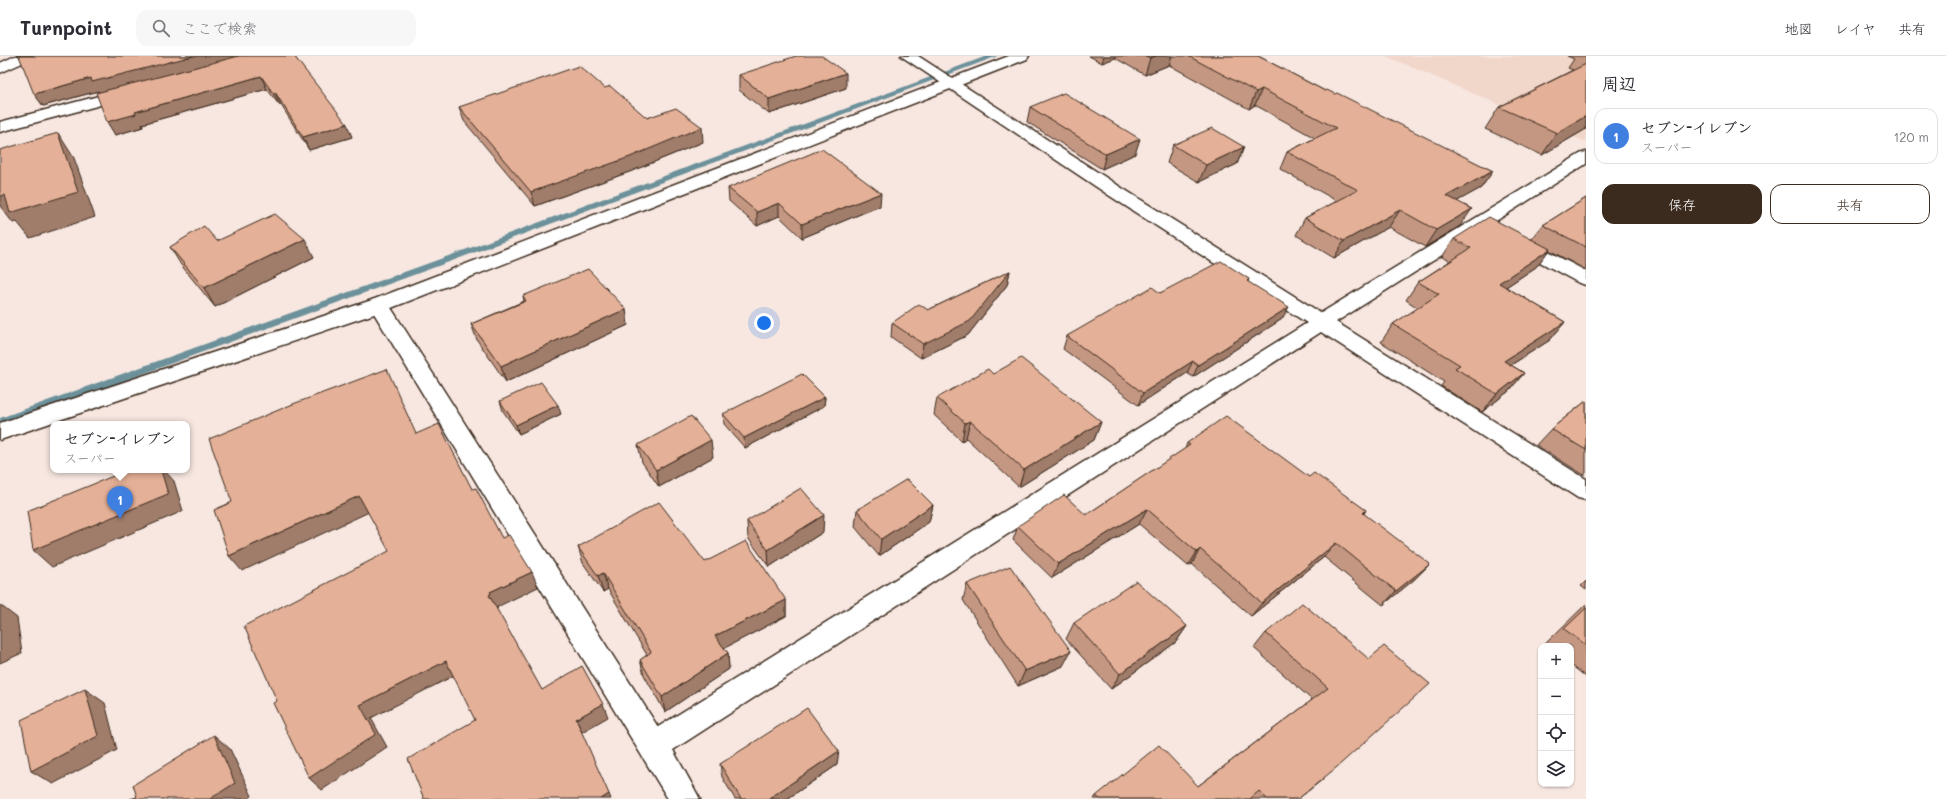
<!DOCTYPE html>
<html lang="ja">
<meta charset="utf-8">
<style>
body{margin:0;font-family:Mali,"Klee One",sans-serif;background:#f7f7f7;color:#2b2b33}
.controls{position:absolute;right:12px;bottom:12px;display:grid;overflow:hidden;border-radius:8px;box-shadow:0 1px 3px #0004}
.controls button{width:36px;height:36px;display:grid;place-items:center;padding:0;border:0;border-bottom:1px solid #e1e1e2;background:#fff;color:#2b2b33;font:20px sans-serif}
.you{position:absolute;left:764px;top:267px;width:14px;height:14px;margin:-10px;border:3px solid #fff;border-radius:50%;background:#1a73e8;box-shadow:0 0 0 6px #1a73e833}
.badge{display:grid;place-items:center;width:26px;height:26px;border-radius:50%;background:#3b2a1e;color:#fff;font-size:13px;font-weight:700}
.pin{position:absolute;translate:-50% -33px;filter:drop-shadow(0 1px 2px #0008)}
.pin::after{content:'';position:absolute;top:21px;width:14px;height:12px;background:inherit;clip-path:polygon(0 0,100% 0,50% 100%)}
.popup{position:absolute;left:50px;top:365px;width:140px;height:52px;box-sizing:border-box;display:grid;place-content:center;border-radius:8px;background:#fff;filter:drop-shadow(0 1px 3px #0005);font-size:13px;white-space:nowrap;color:#7c7c81}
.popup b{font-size:15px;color:#2b2b33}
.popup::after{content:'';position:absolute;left:50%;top:100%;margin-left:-8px;border:8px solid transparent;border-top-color:#fff}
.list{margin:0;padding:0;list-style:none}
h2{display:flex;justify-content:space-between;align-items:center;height:52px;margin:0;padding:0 16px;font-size:17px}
h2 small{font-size:13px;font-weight:400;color:#7c7c81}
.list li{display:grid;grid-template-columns:26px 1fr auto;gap:12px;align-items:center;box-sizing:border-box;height:56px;margin:0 8px 8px;padding:0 8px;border:1px solid #e1e1e2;border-radius:12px}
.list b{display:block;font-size:15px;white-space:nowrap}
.list p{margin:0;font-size:13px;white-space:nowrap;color:#7c7c81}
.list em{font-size:13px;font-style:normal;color:#7c7c81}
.actions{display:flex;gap:8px;padding:12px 16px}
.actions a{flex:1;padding:9px 0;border:1px solid #3b2a1e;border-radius:12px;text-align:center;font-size:14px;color:#3b2a1e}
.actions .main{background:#3b2a1e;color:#fff}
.icon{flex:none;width:22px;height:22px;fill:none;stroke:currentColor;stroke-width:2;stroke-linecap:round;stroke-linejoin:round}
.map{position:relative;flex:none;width:1586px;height:743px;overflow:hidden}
header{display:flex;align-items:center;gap:24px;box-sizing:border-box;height:56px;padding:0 20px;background:#fff;border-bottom:1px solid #e1e1e2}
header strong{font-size:19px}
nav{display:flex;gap:22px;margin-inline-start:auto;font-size:14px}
.search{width:280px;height:36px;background:#f7f7f7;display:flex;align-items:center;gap:10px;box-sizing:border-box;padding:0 14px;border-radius:12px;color:#7c7c81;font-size:15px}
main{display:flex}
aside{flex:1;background:#fff}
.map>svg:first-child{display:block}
.built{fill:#f1d6ca}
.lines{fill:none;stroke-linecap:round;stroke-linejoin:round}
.stream{fill:#6c919b;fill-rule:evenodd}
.street-casing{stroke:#3b2a1e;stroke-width:3}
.secondary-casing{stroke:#3b2a1e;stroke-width:3}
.street{fill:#fff;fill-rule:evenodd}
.secondary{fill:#fff;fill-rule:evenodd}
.wall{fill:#c49782;stroke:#3b2a1e}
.shaded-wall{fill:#a07b6a;stroke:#3b2a1e}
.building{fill:#e4b097;stroke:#3b2a1e}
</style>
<header>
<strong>Turnpoint</strong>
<div class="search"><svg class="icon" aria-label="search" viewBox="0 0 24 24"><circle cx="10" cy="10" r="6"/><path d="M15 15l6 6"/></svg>ここで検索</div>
<nav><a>地図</a><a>レイヤ</a><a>共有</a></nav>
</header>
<main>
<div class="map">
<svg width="1586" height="743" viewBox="0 0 1586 743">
<rect width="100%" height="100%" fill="#f7e7e0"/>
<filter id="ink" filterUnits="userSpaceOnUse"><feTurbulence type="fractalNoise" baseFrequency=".025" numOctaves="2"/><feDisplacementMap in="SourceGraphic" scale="8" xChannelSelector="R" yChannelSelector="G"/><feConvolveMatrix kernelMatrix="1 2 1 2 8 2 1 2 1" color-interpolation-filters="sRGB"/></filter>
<g filter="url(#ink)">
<polygon class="built" points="1386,0 1586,0 1586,86"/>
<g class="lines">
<polygon class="stream" points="987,0 998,0 460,202 0,370 0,362 454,198"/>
<g class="street-casing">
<g id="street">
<polygon points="15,0 33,0 31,3 0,17 0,7"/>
<polygon points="901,0 918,0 1122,132 1321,257 1580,98 1586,96 1586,108 1336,266 1586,423 1586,444 1578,442 1321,276 673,694 700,743 668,743 369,249 372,244 379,243 386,244 658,671 1307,267 1110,140"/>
<polygon points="129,32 134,34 137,37 134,40 0,76 0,66"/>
<polygon points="1518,181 1524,183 1586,215 1586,229 1579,227 1512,191 1509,187 1512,183"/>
</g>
</g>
<g class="secondary-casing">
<polygon id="secondary" points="1009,0 1029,0 1027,3 386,254 0,384 0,367 372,244"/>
</g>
<use href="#street" class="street"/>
<use href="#secondary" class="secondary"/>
</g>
<g class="wall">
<polygon points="19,0 294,0 352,81 309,94 281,49 279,49 267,33 142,68 143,71 115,79 98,35 43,50"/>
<polygon points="1089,0 1258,0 1325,35 1493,115 1481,132 1457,145 1460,170 1425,191 1389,171 1334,202 1296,179 1305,162 1337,145 1280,113 1287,96 1315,82 1255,49 1249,53 1169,9 1145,19 1115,2 1102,7"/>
<polygon points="1567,0 1586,0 1586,73 1542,99 1485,73 1499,51 1573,14 1568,12 1574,3"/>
<polygon points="739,19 846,32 769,58 739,34"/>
<polygon points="605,32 647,62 703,86 632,115 535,150 464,65 459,51"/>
<polygon points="1030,51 1135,98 1102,113 1027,66"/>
<polygon points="1173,89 1244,91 1237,108 1199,126 1167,107"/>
<polygon points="728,132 880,150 802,182 779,160 757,170 729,145"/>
<polygon points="1586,142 1586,214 1549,194 1536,211 1506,231 1565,266 1550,284 1511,309 1524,317 1509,335 1482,356 1441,330 1444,326 1381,286 1393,268 1418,252 1406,244 1418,226 1450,205 1442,201 1454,183 1532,183 1543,169"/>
<polygon points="217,185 314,201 215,251 181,209 170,191"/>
<polygon points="1010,215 1007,229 968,279 921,302 891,281 892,267 928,254"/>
<polygon points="1249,223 1248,226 1282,263 1193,321 1187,317 1138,349 1063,293 1067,280 1160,237"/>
<polygon points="523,240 628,269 506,326 477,284 471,268 524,245"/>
<polygon points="993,318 1101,366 1094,384 1019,431 966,382 962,385 934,359 937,342"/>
<polygon points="825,341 824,350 745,392 724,368 723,358"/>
<polygon points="500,345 561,358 519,378 503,355"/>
<polygon points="1586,345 1586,417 1584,419 1536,389 1551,373"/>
<polygon points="1187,387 1309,421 1366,454 1364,458 1416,522 1383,549 1324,501 1251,560 1192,508 1188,510 1139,468 1052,522 1013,484 1018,470 1086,459 1185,393"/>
<polygon points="638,389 713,401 659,431 642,406"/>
<polygon points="933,449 929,466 879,500 855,471 857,454"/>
<polygon points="747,465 823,476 769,511 748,482"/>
<polygon points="578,491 705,506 786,544 786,560 724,592 728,597 729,613 665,656 644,619 640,604 647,599 608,533 603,536 583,507"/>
<polygon points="1586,525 1586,534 1581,530"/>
<polygon points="967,528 1063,610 1018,630 963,544"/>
<polygon points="1586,548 1586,621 1571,609 1571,590 1546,590 1544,589"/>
<polygon points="1074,567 1187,570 1176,586 1111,633 1066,583"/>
<polygon points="1266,577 1369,603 1322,724 1298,743 1094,743 1096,740 1198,730 1312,644 1254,592"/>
<polygon points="720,708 837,709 787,743 735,743 722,721"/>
</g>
<g class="shaded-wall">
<polygon points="193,0 246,0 100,38 98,35 43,50 34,38 91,22"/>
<polygon points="1104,0 1116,0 1115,2 1102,7"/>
<polygon points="1156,0 1172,0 1169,9 1145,19 1150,2"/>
<polygon points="846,17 846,32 769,58 769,43"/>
<polygon points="261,20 267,33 142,68 143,71 115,79 107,66 135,56"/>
<polygon points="1262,33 1255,49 1249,53 1256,36"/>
<polygon points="275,36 281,49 279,49 273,37"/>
<polygon points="1586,60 1586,73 1542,99 1557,77"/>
<polygon points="347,68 352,81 309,94 303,81"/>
<polygon points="702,71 703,86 632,115 535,150 531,136"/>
<polygon points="58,77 74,102 95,161 30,182 17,166 13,167 0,150 0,140"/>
<polygon points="1140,83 1135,98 1102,113 1106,98"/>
<polygon points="1244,91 1237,108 1199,126 1206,109"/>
<polygon points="1493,115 1481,132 1436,157 1447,140"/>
<polygon points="881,137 880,150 802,182 802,168"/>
<polygon points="779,147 779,160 757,170 757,156"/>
<polygon points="1472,153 1460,170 1425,191 1436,174"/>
<polygon points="1400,154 1389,171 1334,202 1344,185"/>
<polygon points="305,183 314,201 215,251 204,232"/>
<polygon points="1550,193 1536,211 1485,245 1499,227"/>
<polygon points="1010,215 1007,229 968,279 921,302 923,288"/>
<polygon points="1289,251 1282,263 1193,321 1198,309"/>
<polygon points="626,253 628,269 506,326 501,310"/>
<polygon points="1565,266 1550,284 1489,323 1504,305"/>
<polygon points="1193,305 1187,317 1138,349 1143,337"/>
<polygon points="1524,317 1509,335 1482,356 1497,338"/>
<polygon points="825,341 824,350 745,392 744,382"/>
<polygon points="558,349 561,358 519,378 516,369"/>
<polygon points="970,365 966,382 962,385 965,367"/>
<polygon points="1101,366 1094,384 1019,431 1024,414"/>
<polygon points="711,384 713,401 659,431 656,414"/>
<polygon points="161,414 164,414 174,425 183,455 52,511 33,494"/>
<polygon points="359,440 369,456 242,515 229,500"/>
<polygon points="933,449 929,466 879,500 881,483"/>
<polygon points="1147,453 1139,468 1052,522 1058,508"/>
<polygon points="824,459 823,476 769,511 768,494"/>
<polygon points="1336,487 1324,501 1251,560 1262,547"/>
<polygon points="1200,493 1192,508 1188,510 1197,496"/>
<polygon points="1430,508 1416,522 1383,549 1396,535"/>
<polygon points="532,516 538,531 497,551 498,552 496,554 489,539 490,536"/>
<polygon points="603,517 608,533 603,536 598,520"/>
<polygon points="786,544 786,560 717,596 715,580"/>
<polygon points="0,549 17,562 22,597 0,607"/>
<polygon points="1187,570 1176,586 1111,633 1120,618"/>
<polygon points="1071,595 1063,610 1018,630 1025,615"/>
<polygon points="728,597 729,613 665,656 662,641"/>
<polygon points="446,605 455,619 371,662 387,691 322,734 309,722 360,649"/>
<polygon points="85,633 105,647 117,694 53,728 31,715"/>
<polygon points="603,648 608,661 582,676 576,663"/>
<polygon points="214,679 230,693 252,740 247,743 210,743"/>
<polygon points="839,695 837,709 787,743 768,743"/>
<polygon points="609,738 611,743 601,743"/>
</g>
<g class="building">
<polygon points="19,0 193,0 92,26 91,22 34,38"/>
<polygon points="239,0 294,0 347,68 303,81 275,36 273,37 261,20 135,56 136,58 107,66 96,37"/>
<polygon points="796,0 822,0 846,17 769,43 739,19"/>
<polygon points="1146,0 1156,0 1150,2"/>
<polygon points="1188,0 1258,0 1325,35 1327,34 1335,38 1337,37 1493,115 1447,140 1472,153 1436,174 1400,154 1344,185 1305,162 1358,134 1287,96 1336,72 1262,33 1256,36"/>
<polygon points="1586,8 1586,60 1557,77 1499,51"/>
<polygon points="579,10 605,32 610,30 647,62 676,52 702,71 630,101 531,136 459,51"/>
<polygon points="1064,37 1140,83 1106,98 1030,51"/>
<polygon points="1212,72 1244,91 1206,109 1173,89"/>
<polygon points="58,77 78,136 10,157 5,139 0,140 0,94"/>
<polygon points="822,93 881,137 802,168 779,147 757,156 728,132"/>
<polygon points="1586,142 1586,191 1543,169"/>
<polygon points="275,158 305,183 204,232 170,191 204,170 217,185"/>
<polygon points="1489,161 1550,193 1499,227 1565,266 1504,305 1524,317 1497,338 1455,312 1460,309 1393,268 1439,238 1418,226 1471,192 1454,183"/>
<polygon points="1221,205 1249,223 1247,225 1289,251 1198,309 1193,305 1143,337 1067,280 1152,231 1160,237"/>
<polygon points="588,213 626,253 501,310 471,268 526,245 523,240"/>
<polygon points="1010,215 970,265 923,288 892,267 919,248 928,254"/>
<polygon points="1021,302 1101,366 1024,414 970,365 965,367 937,342 988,313 993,318"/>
<polygon points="387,313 416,378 439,368 472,433 476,432 502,482 509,479 532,516 490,536 491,538 489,539 542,634 582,610 603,648 576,663 609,738 601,743 424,743 408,703 475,664 446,605 360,649 376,678 309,722 273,647 277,645 244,570 389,495 359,440 229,500 214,454 232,446 209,383 293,348"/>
<polygon points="802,318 825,341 744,382 723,358"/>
<polygon points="541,326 558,349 516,369 500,345"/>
<polygon points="1586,345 1586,394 1551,373"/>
<polygon points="691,360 711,384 656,414 638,389"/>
<polygon points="1226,360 1309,421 1314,417 1366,454 1363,457 1430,508 1396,535 1336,487 1262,547 1200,493 1197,496 1147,453 1058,508 1018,470 1064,439 1086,459 1190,389 1187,387"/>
<polygon points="128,414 137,414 137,416 144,414 161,414 168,438 33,494 27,455"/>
<polygon points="907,423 933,449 881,483 857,454"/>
<polygon points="801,432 824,459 768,494 747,465"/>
<polygon points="659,446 705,506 746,485 786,544 715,580 728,597 662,641 640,604 651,596 603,517 598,520 578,491"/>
<polygon points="1010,510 1071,595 1025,615 967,528"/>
<polygon points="1136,525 1187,570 1120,618 1074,567"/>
<polygon points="1302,547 1369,603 1384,590 1430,628 1337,711 1298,743 1267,743 1259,735 1250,743 1100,743 1096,740 1159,689 1198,730 1328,632 1266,577"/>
<polygon points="1586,552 1586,589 1564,573"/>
<polygon points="85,633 98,680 31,715 21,664"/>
<polygon points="807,652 839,695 768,743 741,743 720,708"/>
<polygon points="214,679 235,727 210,743 130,743 137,741 133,729"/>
</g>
</g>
</svg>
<div class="controls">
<button>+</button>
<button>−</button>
<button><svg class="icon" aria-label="locate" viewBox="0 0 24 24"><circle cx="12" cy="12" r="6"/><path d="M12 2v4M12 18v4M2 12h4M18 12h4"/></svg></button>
<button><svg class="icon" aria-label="layers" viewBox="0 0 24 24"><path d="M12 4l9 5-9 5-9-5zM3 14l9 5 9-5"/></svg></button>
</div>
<div class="you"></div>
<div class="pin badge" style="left:120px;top:463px;background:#3f7fe0">1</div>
<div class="popup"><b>セブン-イレブン</b>スーパー</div>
</div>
<aside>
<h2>周辺<small></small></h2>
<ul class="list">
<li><span class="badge" style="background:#3f7fe0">1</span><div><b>セブン-イレブン</b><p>スーパー</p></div><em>120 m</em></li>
</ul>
<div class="actions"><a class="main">保存</a><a>共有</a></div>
</aside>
</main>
